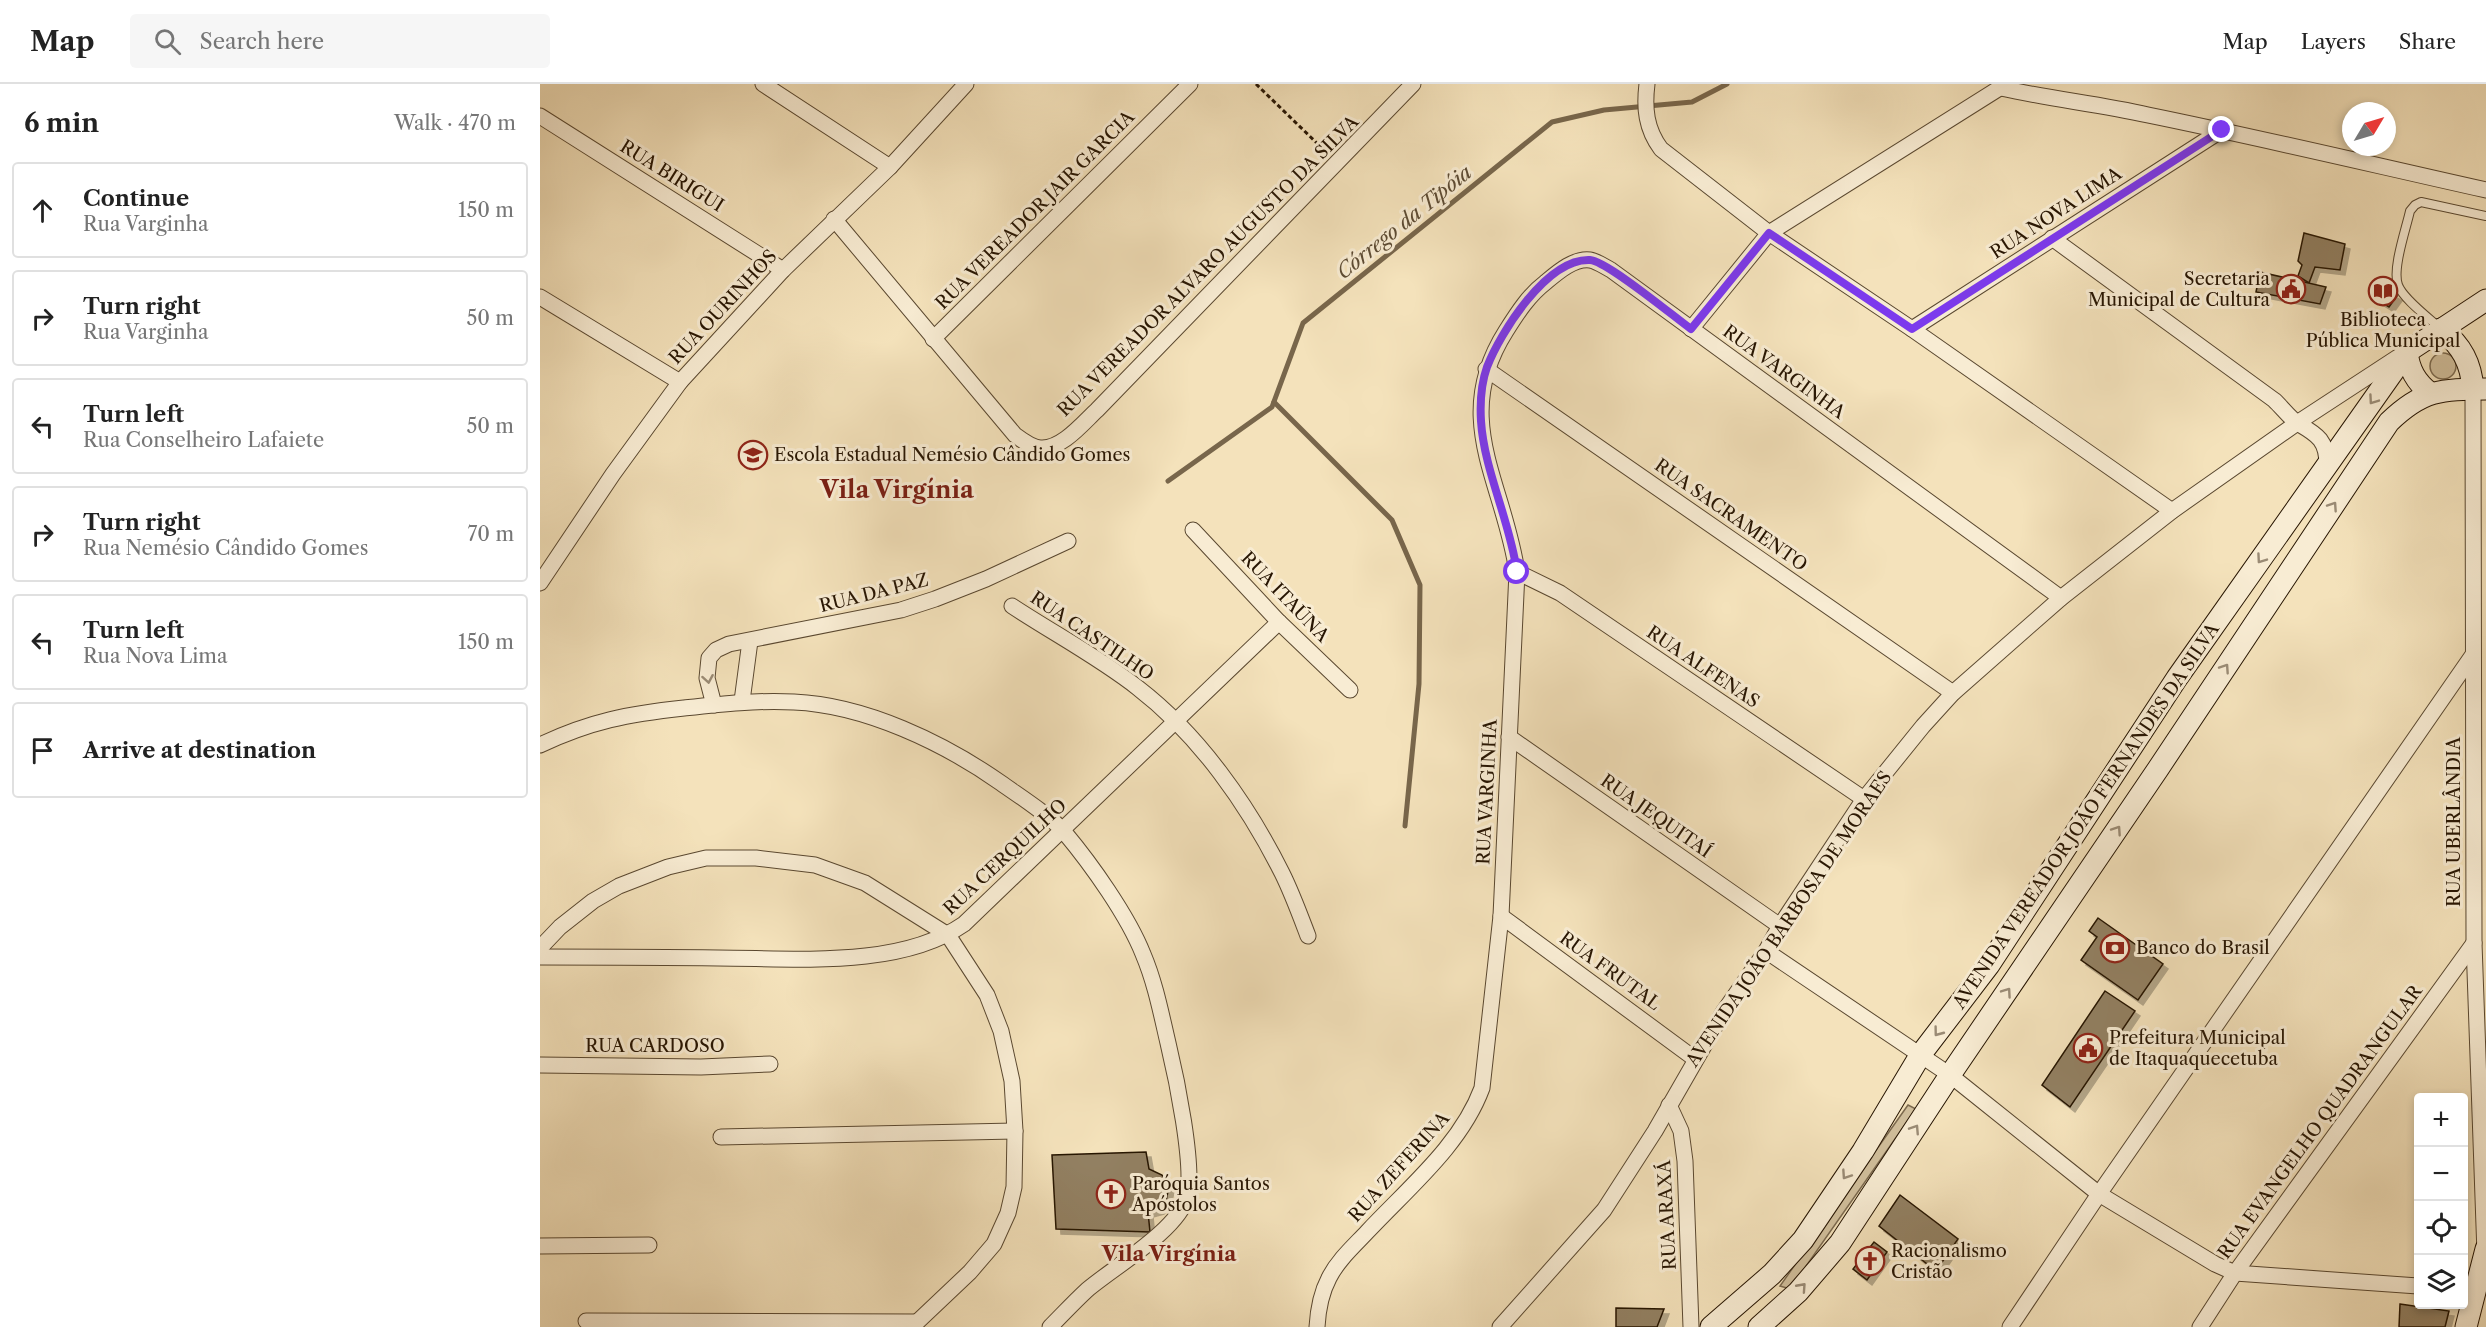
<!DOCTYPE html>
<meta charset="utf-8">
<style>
body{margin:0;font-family:"Libre Caslon Text",serif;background:#f6f6f6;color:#222}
.controls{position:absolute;right:18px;bottom:18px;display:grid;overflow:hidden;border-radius:6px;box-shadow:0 3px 9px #0003}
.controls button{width:54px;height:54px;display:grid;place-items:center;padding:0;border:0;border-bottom:2px solid #e0e0e0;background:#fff;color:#222;font:30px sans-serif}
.compass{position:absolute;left:1802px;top:18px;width:54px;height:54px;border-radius:50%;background:#fff;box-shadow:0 3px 9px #0003;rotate:52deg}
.stop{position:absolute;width:18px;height:18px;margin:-14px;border:4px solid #7c3aed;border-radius:50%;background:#fff}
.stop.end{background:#7c3aed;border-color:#fff;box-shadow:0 2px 6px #0008}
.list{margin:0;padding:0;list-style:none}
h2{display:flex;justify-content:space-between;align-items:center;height:78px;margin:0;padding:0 24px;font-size:26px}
h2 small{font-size:20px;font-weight:400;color:#767676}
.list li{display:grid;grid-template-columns:39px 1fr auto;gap:18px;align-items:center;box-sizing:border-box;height:96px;margin:0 12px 12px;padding:0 12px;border:2px solid #e0e0e0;border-radius:6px}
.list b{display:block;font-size:22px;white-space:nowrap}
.list p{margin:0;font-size:20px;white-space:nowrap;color:#767676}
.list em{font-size:20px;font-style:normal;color:#767676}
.icon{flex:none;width:33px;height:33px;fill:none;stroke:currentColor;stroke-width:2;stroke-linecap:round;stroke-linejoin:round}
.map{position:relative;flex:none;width:1946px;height:1243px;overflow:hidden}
header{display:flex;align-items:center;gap:36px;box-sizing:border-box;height:84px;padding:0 30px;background:#fff;border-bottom:2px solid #e0e0e0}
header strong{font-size:28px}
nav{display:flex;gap:33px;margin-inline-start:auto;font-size:21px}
.search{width:420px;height:54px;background:#f6f6f6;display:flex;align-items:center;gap:15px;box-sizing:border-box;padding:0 21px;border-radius:6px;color:#767676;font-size:22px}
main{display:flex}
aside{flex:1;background:#fff}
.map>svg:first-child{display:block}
.green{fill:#d1bf9c;stroke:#7c6a4f;stroke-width:1.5}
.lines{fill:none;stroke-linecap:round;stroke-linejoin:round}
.stream{stroke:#78664b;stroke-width:5}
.building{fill:#928062;stroke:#271502;stroke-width:1.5;filter:url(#shadow)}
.lane-casing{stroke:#5a4830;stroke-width:10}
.street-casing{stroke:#5a4830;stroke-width:17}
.secondary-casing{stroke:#271502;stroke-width:23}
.path{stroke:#271502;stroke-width:3;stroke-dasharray:4.5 3;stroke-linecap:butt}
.lane{stroke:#f8ecd3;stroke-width:8}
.street{stroke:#f8ecd3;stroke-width:15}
.secondary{stroke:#f8ecd3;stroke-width:21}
.oneway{stroke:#9a8b75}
.route{stroke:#7c3aed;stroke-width:8}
.labels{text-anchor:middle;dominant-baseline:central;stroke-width:6;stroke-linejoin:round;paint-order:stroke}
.street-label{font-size:18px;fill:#271502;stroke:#f8ecd3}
.poi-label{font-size:18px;fill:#271502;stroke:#f8ecd3;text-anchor:start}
.water-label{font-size:20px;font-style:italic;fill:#5d4b33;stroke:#f8ecd3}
.quarter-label{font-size:21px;font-weight:bold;fill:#7a1f14;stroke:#f8ecd3}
.district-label{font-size:24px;font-weight:bold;fill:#7a1f14;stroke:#f8ecd3}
</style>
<header>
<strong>Map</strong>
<div class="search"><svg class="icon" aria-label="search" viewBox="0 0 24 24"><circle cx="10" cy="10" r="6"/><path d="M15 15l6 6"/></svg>Search here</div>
<nav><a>Map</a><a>Layers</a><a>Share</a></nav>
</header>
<main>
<aside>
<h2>6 min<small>Walk · 470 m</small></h2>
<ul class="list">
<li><svg class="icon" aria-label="ahead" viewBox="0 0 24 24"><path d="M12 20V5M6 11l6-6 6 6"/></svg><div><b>Continue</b><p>Rua Varginha</p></div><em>150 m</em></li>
<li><svg class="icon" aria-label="right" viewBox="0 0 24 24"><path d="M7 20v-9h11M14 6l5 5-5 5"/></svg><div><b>Turn right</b><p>Rua Varginha</p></div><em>50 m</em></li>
<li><svg class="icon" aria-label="left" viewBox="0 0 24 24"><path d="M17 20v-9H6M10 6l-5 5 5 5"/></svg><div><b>Turn left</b><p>Rua Conselheiro Lafaiete</p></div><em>50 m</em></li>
<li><svg class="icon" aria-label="right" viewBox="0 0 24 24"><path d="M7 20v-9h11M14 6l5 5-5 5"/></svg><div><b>Turn right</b><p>Rua Nemésio Cândido Gomes</p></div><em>70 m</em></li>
<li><svg class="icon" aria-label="left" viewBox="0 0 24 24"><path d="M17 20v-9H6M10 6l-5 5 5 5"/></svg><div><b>Turn left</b><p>Rua Nova Lima</p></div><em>150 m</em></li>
<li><svg class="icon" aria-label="arrive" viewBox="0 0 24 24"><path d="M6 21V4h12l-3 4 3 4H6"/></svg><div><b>Arrive at destination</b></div></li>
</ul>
</aside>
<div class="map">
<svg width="1946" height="1243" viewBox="0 0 1946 1243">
<defs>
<filter id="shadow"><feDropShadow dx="5" dy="5" stdDeviation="0" flood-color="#0004"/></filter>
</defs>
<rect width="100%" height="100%" fill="#f4e2bb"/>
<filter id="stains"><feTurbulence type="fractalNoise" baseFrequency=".00333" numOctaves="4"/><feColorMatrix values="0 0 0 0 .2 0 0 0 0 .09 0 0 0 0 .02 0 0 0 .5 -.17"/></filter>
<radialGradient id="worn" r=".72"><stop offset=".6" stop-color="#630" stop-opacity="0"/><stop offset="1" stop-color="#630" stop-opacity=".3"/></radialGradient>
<g class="green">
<circle cx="1903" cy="282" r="13"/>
<polygon points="1368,1021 1376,1025 1250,1205 1240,1202"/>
</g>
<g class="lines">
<g class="stream">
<polyline points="734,318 852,436 880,501 879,600 865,742"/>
<polyline points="628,397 732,323 763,239 1012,38 1064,26 1152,18 1187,0"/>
</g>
</g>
<g class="building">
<polygon points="1764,149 1805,160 1800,186 1775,183 1769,199 1758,192 1762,181 1758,177"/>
<polygon points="1720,188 1786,203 1780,220 1716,208"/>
<polygon points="1840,201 1857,212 1849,223 1833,213"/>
<polygon points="1558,834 1623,880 1598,916 1541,876 1557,853 1549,847"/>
<polygon points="1565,907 1595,927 1530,1023 1502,1001"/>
<polygon points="606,1068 609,1085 622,1091 629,1103 626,1117 619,1125 608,1128 610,1148 516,1145 512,1071"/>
<polygon points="1360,1111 1418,1155 1396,1187 1339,1142"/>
<polygon points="1334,1158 1347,1168 1327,1196 1313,1185"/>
<polygon points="1860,1220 1909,1227 1905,1243 1859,1243"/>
<polygon points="1076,1224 1124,1225 1117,1243 1076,1243"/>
</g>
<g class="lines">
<g class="lane-casing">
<path id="lane" d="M1900,244c-11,-10 -37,-29 -42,-43 -6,-16 8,-56 12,-74l5,-6 6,-3 65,14"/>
</g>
<g class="street-casing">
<g id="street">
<polyline points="223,0 350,83"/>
<path d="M1107,0c-3,24 -1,45 14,65l108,84 143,96 260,182"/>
<path d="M1461,4c49,11 98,16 147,27 113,23 226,50 338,75"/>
<polyline points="0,32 243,186"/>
<path d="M294,135l181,216c8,6 17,13 26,13 21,1 42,-25 56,-38l316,-326"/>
<path d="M1512,154l222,162c8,7 16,19 25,24 19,11 28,17 28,41"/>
<polyline points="0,213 140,298"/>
<polyline points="1151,245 1229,149 1466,0"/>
<polyline points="1372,245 1682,46"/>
<polyline points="393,255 650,0"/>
<polyline points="946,285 1413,609"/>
<polyline points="1933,305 1934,859 1945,1170"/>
<polyline points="653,446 739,538 810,606"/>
<polyline points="977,488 1020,509 1324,715"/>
<polyline points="0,499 73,390 140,298 243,186 350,83 426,0"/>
<path d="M472,522c41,27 88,52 126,82 61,47 110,117 144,185 10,20 18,42 26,63"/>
<polyline points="202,617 210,557"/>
<polyline points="174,621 167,594 169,574 176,566 189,560 361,526 395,515 446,495 528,457"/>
<polyline points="969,653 1240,842"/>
<path d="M0,661c51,-24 88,-31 144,-37 37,-4 73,-8 110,-6 71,3 150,41 207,81 18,13 50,33 64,50 26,31 63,83 78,121 12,28 18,59 25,89 8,33 27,124 19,154 -9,33 -73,70 -100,93 -13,12 -25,25 -37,37"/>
<polyline points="961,832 1155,975"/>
<polyline points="0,864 20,843 53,817 79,802 128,783 166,774 216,774 275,781 325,799 408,851 447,911 461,947 472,997 475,1047 474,1103 468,1129 454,1160 430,1188 372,1243"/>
<polyline points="1226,867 1410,991 1559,1110 1675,1180 1695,1189 1878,1202"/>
<path d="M0,873c59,0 119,0 178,1 76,0 181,11 246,-34l315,-302"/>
<polyline points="0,981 161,983 230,980"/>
<polyline points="1129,1021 1141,1047 1145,1077 1151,1243"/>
<polyline points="181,1053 475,1047"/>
<polyline points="0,1162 109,1161"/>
<polyline points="46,1237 377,1238"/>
<path d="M777,1243c1,-17 4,-34 12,-49 9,-18 25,-32 38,-46 41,-44 94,-87 115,-144l19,-172 16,-344c-13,-90 -67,-153 -11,-241 12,-19 23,-36 40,-49 12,-10 28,-24 44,-22 7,1 15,7 21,10l450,328"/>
<polyline points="960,1243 1064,1126 1115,1047 1184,927 1226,867 1240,842 1324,715 1383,642 1413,609 1521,514 1632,427 1757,339 1861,271"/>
<polyline points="1470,1243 1559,1110 1932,572"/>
<polyline points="1660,1243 1695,1189 1934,859"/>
</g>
</g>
<g class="secondary-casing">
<g id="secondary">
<path d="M1901,245c21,17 30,34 32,60"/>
<path d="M1867,268c2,18 9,30 23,41"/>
<polyline points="1171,1243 1232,1190 1263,1156 1323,1067 1381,970 1449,881 1637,594 1867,268 1946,216"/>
<path d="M1219,1243l39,-35 42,-49 110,-168 208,-306 231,-347c33,-32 52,-33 97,-33"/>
<polyline points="1926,1243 1946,1165"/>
</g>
</g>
<polyline class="path" points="716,0 786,68"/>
<use href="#lane" class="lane"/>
<use href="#street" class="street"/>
<use href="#secondary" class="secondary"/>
</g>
<defs><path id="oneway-chevron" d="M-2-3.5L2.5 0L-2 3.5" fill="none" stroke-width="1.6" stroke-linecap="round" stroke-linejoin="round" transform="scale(1.5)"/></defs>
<g class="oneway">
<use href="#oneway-chevron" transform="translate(1833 316) rotate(125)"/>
<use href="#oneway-chevron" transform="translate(1793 422) rotate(-56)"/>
<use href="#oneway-chevron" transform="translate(1721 475) rotate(125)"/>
<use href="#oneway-chevron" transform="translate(1685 584) rotate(-56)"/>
<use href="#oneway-chevron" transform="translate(168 595) rotate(80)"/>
<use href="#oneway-chevron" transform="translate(1577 746) rotate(-56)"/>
<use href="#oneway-chevron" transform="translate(1467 908) rotate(-55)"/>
<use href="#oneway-chevron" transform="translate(1398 948) rotate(127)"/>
<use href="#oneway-chevron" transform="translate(1375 1045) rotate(-57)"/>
<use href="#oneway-chevron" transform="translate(1306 1091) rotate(124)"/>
<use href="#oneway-chevron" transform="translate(1262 1203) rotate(-48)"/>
</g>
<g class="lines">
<path class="route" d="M977,488c-7,-51 -33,-102 -36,-151 -1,-17 0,-37 6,-54 13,-34 60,-109 103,-107 17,1 83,56 101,69l78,-96 143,96 310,-199"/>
</g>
<defs>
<g id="civic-ring" transform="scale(1.5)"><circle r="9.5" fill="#f8ecd3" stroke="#8f2418" stroke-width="1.5"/><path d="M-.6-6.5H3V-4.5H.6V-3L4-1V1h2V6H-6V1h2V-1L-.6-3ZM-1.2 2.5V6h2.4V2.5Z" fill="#8f2418"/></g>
<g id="library-ring" transform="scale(1.5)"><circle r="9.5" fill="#f8ecd3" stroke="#8f2418" stroke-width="1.5"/><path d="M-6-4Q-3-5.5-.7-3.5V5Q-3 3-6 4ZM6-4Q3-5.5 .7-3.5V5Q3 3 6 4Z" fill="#8f2418"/></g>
<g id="school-ring" transform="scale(1.5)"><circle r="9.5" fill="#f8ecd3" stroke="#8f2418" stroke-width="1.5"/><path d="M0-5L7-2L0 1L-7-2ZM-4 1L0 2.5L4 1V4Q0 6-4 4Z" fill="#8f2418"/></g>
<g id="bank-ring" transform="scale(1.5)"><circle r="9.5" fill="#f8ecd3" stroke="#8f2418" stroke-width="1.5"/><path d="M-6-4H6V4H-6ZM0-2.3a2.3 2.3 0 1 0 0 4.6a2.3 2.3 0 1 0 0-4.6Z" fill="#8f2418"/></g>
<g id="church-ring" transform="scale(1.5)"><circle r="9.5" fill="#f8ecd3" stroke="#8f2418" stroke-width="1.5"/><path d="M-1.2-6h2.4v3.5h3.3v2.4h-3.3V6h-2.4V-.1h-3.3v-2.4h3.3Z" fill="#8f2418"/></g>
</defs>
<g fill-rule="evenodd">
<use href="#civic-ring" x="1751" y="205"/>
<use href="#library-ring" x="1843" y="207"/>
<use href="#school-ring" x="213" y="371"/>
<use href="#bank-ring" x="1575" y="864"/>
<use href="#civic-ring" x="1548" y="964"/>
<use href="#church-ring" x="571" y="1110"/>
<use href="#church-ring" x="1330" y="1177"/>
</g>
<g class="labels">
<g class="street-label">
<text transform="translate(132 92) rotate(32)">RUA BIRIGUI</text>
<text transform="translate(495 126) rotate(-45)">RUA VEREADOR JAIR GARCIA</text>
<text transform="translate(1516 129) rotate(-33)">RUA NOVA LIMA</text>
<text transform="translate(668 182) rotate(-45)">RUA VEREADOR ALVARO AUGUSTO DA SILVA</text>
<text transform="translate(183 223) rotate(-47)">RUA OURINHOS</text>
<text transform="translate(1244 288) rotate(36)">RUA VARGINHA</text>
<text transform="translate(1191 431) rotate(35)">RUA SACRAMENTO</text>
<text transform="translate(334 509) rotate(-14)">RUA DA PAZ</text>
<text transform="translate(745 513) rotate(46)">RUA ITAÚNA</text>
<text transform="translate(552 552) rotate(34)">RUA CASTILHO</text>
<text transform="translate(1163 583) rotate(34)">RUA ALFENAS</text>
<text transform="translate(947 708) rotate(-87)">RUA VARGINHA</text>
<text transform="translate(1116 732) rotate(35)">RUA JEQUITAÍ</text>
<text transform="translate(1546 732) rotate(-56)">AVENIDA VEREADOR JOÃO FERNANDES DA SILVA</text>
<text transform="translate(1914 738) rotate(-90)">RUA UBERLÂNDIA</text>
<text transform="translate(465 773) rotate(-43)">RUA CERQUILHO</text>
<text transform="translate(1249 835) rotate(-56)">AVENIDA JOÃO BARBOSA DE MORAES</text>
<text transform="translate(1070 887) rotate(36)">RUA FRUTAL</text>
<text x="115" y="962">RUA CARDOSO</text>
<text transform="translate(1780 1038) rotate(-54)">RUA EVANGELHO QUADRANGULAR</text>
<text transform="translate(859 1083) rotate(-48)">RUA ZEFERINA</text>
<text transform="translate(1127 1131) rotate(-93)">RUA ARAXÁ</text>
</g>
<g class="poi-label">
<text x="1730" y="195" text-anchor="end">Secretaria<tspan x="1730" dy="21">Municipal de Cultura</tspan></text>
<text x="1843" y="236" text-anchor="middle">Biblioteca<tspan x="1843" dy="21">Pública Municipal</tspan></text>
<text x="234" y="371">Escola Estadual Nemésio Cândido Gomes</text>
<text x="1596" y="864">Banco do Brasil</text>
<text x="1569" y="954">Prefeitura Municipal<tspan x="1569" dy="21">de Itaquaquecetuba</tspan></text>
<text x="592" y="1100">Paróquia Santos<tspan x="592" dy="21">Apóstolos</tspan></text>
<text x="1351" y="1167">Racionalismo<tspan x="1351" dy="21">Cristão</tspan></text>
</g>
<g class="water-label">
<text transform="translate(864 138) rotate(-39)">Córrego da Tipóia</text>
</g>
<g class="quarter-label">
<text x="629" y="1169">Vila Virgínia</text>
</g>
<g class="district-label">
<text x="357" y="405">Vila Virgínia</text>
</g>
</g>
<rect width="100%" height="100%" filter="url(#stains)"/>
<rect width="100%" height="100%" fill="url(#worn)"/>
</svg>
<div class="controls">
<button>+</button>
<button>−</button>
<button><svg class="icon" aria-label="locate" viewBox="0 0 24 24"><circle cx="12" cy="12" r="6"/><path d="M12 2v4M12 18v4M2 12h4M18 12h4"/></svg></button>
<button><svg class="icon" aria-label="layers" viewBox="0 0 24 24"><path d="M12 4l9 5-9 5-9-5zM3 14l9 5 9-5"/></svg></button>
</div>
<svg class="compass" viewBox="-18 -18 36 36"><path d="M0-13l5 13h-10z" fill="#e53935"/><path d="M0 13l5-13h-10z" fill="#767676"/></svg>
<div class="stop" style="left:977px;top:488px"></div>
<div class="stop end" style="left:1682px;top:46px"></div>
</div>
</main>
